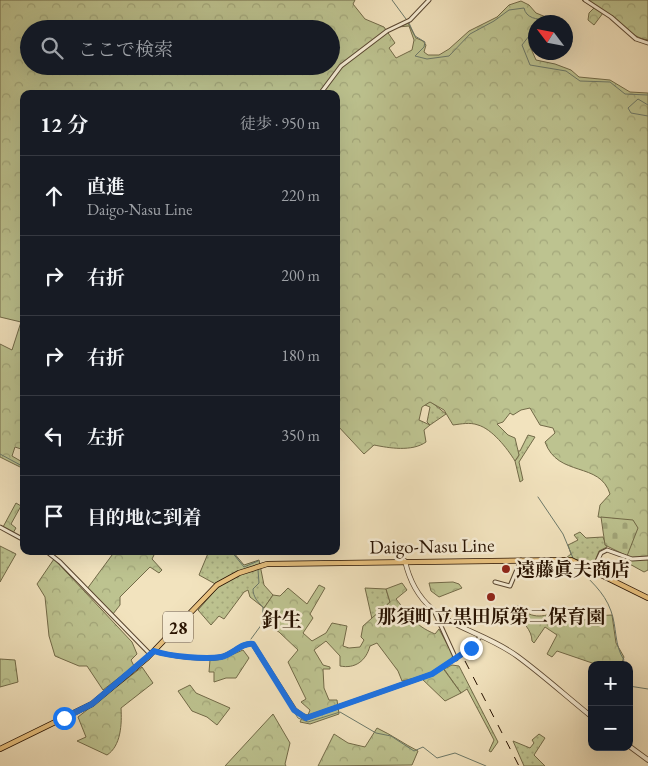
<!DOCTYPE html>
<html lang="ja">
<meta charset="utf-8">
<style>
body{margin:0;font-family:"EB Garamond","Noto Serif JP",serif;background:#20242c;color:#f1f3f6}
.controls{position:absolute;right:15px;bottom:15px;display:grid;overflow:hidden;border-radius:10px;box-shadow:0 5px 20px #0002}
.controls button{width:45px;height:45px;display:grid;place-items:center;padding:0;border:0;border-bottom:1px solid #363941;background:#171b24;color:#f1f3f6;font:25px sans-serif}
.compass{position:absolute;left:528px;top:15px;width:45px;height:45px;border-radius:50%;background:#171b24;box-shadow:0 5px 20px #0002;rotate:302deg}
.stop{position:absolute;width:15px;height:15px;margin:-11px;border:4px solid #1a73e8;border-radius:50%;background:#fff}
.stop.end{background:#1a73e8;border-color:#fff;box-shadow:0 1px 5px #0008}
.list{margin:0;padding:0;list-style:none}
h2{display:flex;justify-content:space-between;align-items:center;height:65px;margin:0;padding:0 20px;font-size:21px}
h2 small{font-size:16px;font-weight:400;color:#9ea1a6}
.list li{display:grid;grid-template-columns:32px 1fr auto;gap:15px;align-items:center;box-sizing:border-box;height:80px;padding:0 20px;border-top:1px solid #363941}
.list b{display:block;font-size:19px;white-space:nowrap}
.list p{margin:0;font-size:16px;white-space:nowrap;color:#9ea1a6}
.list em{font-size:16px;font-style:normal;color:#9ea1a6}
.icon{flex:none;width:28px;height:28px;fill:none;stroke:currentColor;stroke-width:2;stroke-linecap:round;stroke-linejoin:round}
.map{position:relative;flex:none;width:648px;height:766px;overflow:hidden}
.search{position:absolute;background:#171b24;box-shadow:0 5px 20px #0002;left:20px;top:20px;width:320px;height:55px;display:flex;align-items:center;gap:12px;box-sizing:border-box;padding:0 18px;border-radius:28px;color:#9ea1a6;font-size:19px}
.panel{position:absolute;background:#171b24;box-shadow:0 5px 20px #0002;left:20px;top:90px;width:320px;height:465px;border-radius:10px}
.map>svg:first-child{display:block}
.grass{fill:url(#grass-dots);stroke:#726a48}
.forest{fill:url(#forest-crowns);stroke:#726a48;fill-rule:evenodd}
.cemetery{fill:url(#cemetery-stones);stroke:#726a48}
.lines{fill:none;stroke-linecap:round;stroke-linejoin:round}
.stream{stroke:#6c796a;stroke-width:1}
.minor-casing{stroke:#594630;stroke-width:5}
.tertiary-casing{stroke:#594630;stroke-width:5.5}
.primary-casing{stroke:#261100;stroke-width:6}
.minor{stroke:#f7edd5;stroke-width:3}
.tertiary{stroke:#f7edd5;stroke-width:4}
.primary{stroke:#e9c27f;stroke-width:4.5}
.rail{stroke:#261100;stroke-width:1;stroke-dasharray:9 9;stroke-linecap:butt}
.route{stroke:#1a73e8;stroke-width:6}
.poi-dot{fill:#8f2418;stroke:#f7edd5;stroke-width:2}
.labels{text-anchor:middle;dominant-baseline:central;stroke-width:5;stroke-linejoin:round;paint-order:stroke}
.shield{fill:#f7edd5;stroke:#655340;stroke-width:1}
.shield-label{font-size:18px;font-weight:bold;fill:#261100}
.street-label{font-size:19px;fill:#261100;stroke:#f7edd5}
.poi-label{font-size:19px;font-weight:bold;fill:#261100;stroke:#f7edd5;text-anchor:start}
.neighbourhood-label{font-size:20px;font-weight:bold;fill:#261100;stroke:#f7edd5}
</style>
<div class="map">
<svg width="648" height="766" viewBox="0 0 648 766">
<defs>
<pattern id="grass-dots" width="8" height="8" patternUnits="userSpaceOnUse" patternTransform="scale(1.25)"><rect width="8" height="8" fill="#bdc390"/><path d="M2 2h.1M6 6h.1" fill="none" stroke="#a2a67a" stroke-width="1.8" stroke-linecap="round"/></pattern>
<pattern id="forest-crowns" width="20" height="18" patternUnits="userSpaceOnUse" patternTransform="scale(1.25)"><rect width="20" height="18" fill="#bdc390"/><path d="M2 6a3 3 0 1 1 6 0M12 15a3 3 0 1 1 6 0" fill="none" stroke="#a2a67a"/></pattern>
<pattern id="cemetery-stones" width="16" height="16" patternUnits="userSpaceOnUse" patternTransform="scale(1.25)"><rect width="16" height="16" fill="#bdc390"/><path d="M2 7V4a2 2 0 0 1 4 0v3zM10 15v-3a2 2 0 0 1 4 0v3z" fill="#a2a67a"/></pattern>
</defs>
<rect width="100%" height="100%" fill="#f2e3be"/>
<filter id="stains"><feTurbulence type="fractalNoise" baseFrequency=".004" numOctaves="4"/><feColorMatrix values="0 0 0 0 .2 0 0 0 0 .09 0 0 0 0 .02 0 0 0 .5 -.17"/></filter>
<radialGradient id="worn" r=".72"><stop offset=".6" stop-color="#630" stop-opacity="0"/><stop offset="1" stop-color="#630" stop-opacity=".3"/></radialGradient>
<g class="grass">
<polygon points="430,401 446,414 430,425 427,422 430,407 425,405"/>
<polygon points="528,435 535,437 519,462 523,480 520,482 515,461 519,455 517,451 520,451"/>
<polygon points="580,532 586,538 603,537 607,547 599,551 593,566 580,560 566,558 571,554 568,545 578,540 574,535"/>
<polygon points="0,546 16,554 0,582"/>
<polygon points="209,551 233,552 244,565 259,560 264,585 273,595 264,608 250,597 248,590 244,592 224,619 219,616 211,625 198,610 219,586 199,575"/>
<polygon points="365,588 386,589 390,602 372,619"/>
<polygon points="452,665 459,666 498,742 491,752 489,751 494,740 467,689 461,693 444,669"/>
<polygon points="539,734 545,738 534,755 545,766 524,766 513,741 530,748 534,743 532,740"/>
</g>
<g class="forest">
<path d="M0,0h355l-2,4 12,15 19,8 11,16 -6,5 7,10 16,-8 2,-10 -5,-14 -11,1 10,-4 8,15 7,3 3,4 -2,7 4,3h11l10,-6 20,-18 28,-14 12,-12 12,-4 8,4 7,8 15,6 1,3h-16l-1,8 -6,14 7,16 19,4 16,6 8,7 31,3 20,12 18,1v477l-4,2 -18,-10 7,-41 -35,-4 2,-12 10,-11c-10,-33 -52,-16 -65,-52l10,-9 -2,-5 -13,-3 -10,-17 -9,2 -8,5 -3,-2 -7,9 -6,2 11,11 7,3 4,17 -4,6c-8,-13 -23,-32 -37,-36 -8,-3 -17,-1 -25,0l-9,-15 -14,-8 -8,5 -3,13 11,5 -6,5 2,12c-14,10 -37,6 -52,3l-10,9 -27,-29 -1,-331h-312v356l-9,-3 -3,9 12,7v6l-24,-12v-113l12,6 9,-28 -21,-5zM29,29h302v37h-302z"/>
<path d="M582,0h66v40c-18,-2 -28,-20 -45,-27l-9,12 -6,-5 1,-7 5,-5z"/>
<polygon points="16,503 21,506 11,524 16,528 13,533 3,527"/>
<polygon points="115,551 156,551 152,559 162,570 159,573 150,567 120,597 120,605 113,614 87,589"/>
<polygon points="54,559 132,642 137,654 131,660 134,666 103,690 87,666 79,666 55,656 49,636 45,597 37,584"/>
<polygon points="453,582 459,584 462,588 439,597 431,591 429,583"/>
<path d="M402,583l5,7 -11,9c14,17 18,26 39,35l4,-5 14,26 -2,5 -9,7 19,26 -16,8 -25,-24 -18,4 -4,-10 -21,-28 -7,3c-4,15 -15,23 -30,20v-10l-14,-15 -12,9 9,15 7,2v2h-7l1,19 5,12h8l2,14 -29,10 -10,-2 4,-8 4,1 2,-5 -9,-8 5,-3 -18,-37 10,-12 -19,-18 -16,-10 1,-14 9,-13 7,1 8,-8 19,16 12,-19 6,3 -15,26 3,4 -10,15 9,8 14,-8 6,-10 15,3 -4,20 6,2 11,-1 4,-7 -3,-3 2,-11 27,-24 -4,-13z"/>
<path d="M518,605c11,14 25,13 40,6l21,11 16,-6 17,-1 4,28 8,14 -3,8h-23l-41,-14 -5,6 -5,-3 10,-19 -12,-8 -11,16 -2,-2c0,-11 -10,-20 -18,-29z"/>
<polygon points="243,650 249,658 236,678 226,678 214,682 214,672 209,672 210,660 222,659"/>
<polygon points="0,659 15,660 18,682 0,687"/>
<path d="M142,667l11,16 -32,25c1,16 0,38 -14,47l-30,-14 9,-4 -8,-20z"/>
<polygon points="190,685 196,693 230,708 217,725 207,717 192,711 178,691"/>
<polygon points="273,714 290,743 285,764 286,766 225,766"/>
<path d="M377,728c15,7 27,16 41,23l-6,14 -94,1 16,-32 14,9 17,4z"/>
</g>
<polygon class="cemetery" points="601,517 633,520 638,528 627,556 605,545"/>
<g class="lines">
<g class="stream">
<polyline points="392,0 406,19"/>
<path d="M409,23l6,13 10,6 -1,5 -9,9 12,3 22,-3 21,-22 24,-13 15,-11 15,-2c2,10 13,12 22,11l3,3"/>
<polyline points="536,27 522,45 530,65 566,71 580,81 610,82 625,94 648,95"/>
<polyline points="648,105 638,99 628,108 631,113 648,116"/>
<polyline points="0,454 24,467"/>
<polyline points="538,497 563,534 573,558"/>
<polyline points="231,551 244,567 258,561"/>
<path d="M575,565c14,15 29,26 36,46 6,16 3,34 13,49l-3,5"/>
<path d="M251,639l11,-15 1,-17c-5,-5 -10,-10 -10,-18l6,-6 -1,-13"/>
<polyline points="252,647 298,718 308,722 340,712 376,733 391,736 414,751 423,747 437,758 455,753 486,766"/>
<polyline points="629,686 648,689"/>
</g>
<g class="minor-casing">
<g id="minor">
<polyline points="585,0 611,17 636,39 648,43"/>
<polyline points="320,94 341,66 387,31 410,20 429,0"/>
<polyline points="0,527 24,540"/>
<polyline points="46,551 60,562 150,654"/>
<polyline points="593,570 601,553 607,550 632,559 648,558"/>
<polyline points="495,582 510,586 521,560"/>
<polyline points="435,613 456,659"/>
<path d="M154,651c15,5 51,10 67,6 11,-2 21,-15 32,-13l42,66 11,8 126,-44 39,-26 9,-11"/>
</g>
</g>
<g class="tertiary-casing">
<g id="tertiary">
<path d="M405,561c15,66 68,63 112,95 26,19 50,41 75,61"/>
<polyline points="629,746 648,760"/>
</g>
</g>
<g class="primary-casing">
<polyline id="primary" points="0,749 92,704 147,658 217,585 239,573 267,564 571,560 648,598"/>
</g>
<use href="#minor" class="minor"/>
<use href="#tertiary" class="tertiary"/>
<use href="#primary" class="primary"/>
<polyline class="rail" points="465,661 519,766"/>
</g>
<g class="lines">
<path class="route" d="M64,718l28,-14 62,-53c15,5 51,9 67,6 11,-2 21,-15 32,-13l41,66 12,8 126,-44 39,-26"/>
</g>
<g class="poi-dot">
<circle cx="506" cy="569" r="5"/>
<circle cx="491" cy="597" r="5"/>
</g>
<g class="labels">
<rect class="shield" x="163" y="611.5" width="30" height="31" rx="4"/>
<g class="shield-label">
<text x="178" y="627">28</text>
</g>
<g class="street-label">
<text transform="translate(432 546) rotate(-1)">Daigo-Nasu Line</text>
</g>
<g class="poi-label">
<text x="516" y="569">遠藤眞夫商店</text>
<text x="491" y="616" text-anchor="middle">那須町立黒田原第二保育園</text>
</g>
<g class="neighbourhood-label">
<text x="282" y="620">針生</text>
</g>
</g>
<rect width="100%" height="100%" filter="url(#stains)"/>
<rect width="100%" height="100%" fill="url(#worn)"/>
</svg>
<div class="controls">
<button>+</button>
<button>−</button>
</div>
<svg class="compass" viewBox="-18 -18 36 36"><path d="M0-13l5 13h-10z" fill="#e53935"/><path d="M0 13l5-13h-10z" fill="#9ea1a6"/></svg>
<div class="stop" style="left:64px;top:718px"></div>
<div class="stop end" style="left:471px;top:648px"></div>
<div class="search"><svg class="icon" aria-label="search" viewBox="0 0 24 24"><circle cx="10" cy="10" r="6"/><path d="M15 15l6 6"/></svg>ここで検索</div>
<section class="panel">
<h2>12 分<small>徒歩 · 950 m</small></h2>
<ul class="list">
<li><svg class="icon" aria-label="ahead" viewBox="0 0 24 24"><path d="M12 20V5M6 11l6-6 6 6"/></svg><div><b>直進</b><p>Daigo-Nasu Line</p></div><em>220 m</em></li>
<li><svg class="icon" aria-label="right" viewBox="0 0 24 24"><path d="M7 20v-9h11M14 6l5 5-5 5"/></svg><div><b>右折</b></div><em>200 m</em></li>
<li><svg class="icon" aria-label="right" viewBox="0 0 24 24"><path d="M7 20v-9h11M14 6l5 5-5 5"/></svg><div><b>右折</b></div><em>180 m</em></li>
<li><svg class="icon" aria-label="left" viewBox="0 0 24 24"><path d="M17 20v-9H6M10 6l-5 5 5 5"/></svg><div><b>左折</b></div><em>350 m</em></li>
<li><svg class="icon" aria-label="arrive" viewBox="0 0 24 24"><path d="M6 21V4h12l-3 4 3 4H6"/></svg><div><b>目的地に到着</b></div></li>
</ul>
</section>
</div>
